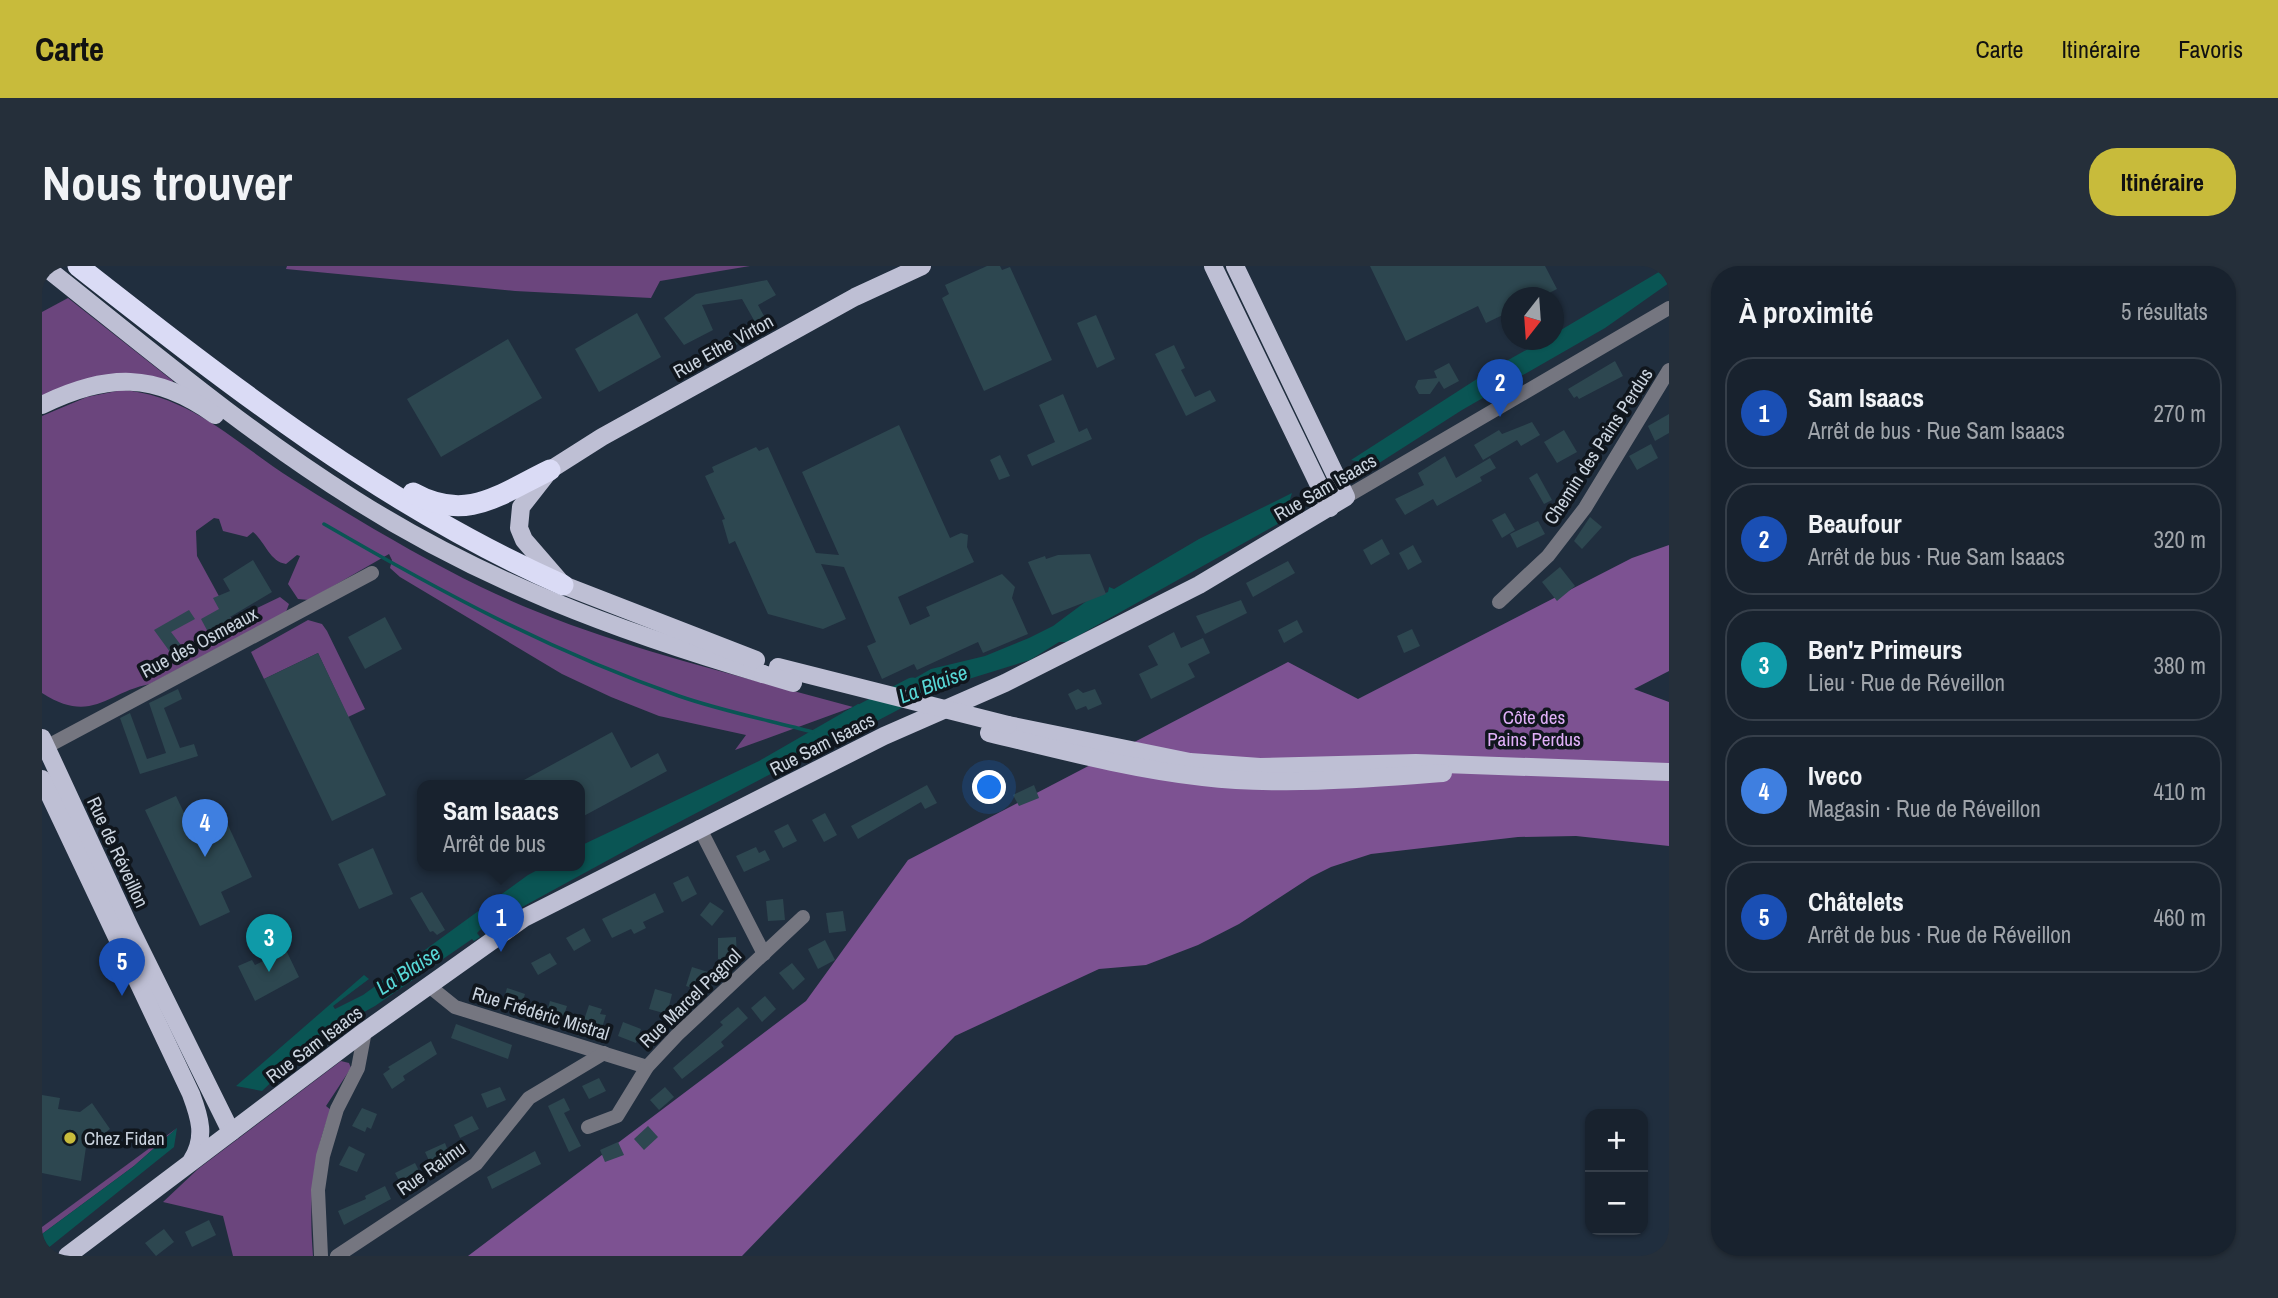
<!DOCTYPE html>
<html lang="fr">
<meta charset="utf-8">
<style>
body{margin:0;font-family:"Archivo Narrow",sans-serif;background:#252f3a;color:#f1f3f6}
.controls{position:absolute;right:21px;bottom:21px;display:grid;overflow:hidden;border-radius:14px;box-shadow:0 2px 5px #0004}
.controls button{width:63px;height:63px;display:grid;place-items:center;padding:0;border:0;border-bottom:2px solid #363f4a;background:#18222e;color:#f1f3f6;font:35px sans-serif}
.compass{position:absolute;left:1459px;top:21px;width:63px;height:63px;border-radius:50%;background:#18222e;box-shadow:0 2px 5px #0004;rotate:197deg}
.you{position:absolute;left:948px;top:522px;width:24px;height:24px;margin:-18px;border:5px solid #fff;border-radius:50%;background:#1a73e8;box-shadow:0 0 0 10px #1a73e833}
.badge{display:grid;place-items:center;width:46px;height:46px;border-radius:50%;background:#c8bb3b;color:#fff;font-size:23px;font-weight:700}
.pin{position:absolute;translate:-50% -58px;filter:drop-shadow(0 2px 4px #0008)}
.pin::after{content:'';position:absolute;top:37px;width:24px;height:21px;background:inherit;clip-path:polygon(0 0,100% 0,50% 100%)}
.popup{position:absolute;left:375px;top:514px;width:168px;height:91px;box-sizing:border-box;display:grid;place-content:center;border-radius:14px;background:#18222e;filter:drop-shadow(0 2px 5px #0005);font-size:23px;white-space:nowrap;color:#9fa4aa}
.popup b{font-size:26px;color:#f1f3f6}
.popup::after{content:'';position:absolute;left:50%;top:100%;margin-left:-14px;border:14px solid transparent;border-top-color:#18222e}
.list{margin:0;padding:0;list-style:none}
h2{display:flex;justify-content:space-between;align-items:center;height:91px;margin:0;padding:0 28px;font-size:30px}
h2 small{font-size:23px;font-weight:400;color:#9fa4aa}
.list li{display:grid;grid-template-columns:46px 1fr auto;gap:21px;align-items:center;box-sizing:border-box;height:112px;margin:0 14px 14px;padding:0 14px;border:2px solid #363f4a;border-radius:28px}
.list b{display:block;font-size:26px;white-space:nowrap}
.list p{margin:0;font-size:23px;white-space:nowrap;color:#9fa4aa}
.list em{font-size:23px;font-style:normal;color:#9fa4aa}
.map{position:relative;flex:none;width:1627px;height:990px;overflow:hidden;border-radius:28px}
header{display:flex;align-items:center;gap:42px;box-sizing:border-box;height:98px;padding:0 35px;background:#c8bb3b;color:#111}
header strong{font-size:33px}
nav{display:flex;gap:38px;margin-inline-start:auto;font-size:24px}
.intro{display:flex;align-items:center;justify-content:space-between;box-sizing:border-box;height:168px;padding:0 42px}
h1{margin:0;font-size:49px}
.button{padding:18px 32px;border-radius:28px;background:#c8bb3b;color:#111;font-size:24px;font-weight:700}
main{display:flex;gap:42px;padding:0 42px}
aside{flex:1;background:#18222e;border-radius:28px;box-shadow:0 2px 5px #0004}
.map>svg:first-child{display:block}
.green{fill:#6b457d}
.forest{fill:#7d5292}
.water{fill:#0a5554}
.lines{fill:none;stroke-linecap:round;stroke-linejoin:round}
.stream{stroke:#0a5554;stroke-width:3.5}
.river{stroke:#0a5554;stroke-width:23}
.building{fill:#2d4750}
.minor{stroke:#757680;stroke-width:14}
.major{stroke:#bebfd4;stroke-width:18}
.highway{stroke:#dadbf5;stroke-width:21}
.major-bridge{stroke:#bebfd4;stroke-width:18}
.poi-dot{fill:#c8bb3b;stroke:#10161d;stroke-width:2.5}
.labels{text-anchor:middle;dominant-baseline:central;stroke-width:7;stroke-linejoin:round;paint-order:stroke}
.street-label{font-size:19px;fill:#cbd4df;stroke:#10161d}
.park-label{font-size:19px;fill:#e1b0f9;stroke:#10161d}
.poi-label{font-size:19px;fill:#cbd4df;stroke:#10161d;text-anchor:start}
.water-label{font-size:21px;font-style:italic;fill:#57d7d6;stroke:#10161d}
</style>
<header>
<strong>Carte</strong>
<nav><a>Carte</a><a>Itinéraire</a><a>Favoris</a></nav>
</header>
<div class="intro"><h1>Nous trouver</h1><a class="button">Itinéraire</a></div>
<main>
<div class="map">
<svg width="1627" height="990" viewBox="0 0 1627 990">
<rect width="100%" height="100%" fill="#202e3e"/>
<g class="green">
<polygon points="245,0 708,0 618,15 609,32 473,25 244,3"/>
<polygon points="26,32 131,115 130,118 0,134 0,46"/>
<path d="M80,124c68,5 115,54 170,89 62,39 124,76 189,108 118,57 246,85 372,120l-118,43 11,-15 -87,-19 -48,-19 -49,-23 -162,-97 -10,-9 2,-8 -3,-6 -80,46 -11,-1 -10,-15 12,-28 -3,-1 -11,9c-16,-2 -21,-22 -33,-32l-6,5 -24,-6 -4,-12 -5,-1 -18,13 1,25 35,64 48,-23 9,7 -3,8 -136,72c-43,8 -58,41 -108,9v-277l45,-19z"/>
<polygon points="266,354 280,358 285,365 323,443 306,451 276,387 222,413 209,386"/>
<path d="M299,795l8,2 2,5 -25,38 5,4c-20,47 -22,96 -18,146h-80l-10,-40 -60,-14 35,-33z"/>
<polygon points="135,862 92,900 0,968 0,961"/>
</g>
<polygon class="forest" points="1627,279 1627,405 1592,423 1627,436 1627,580 1534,570 1476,571 1329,588 1289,601 1269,611 1197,658 1156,679 1104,699 1057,703 913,770 700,990 426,990 764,735 866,594 1246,396 1316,433 1590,292"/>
<g class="water">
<polygon points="1627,0 1627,17 1563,62 1420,144 1334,199 1309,194 1452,102 1502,74 1512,74 1512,68"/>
<polygon points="1250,227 1241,255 1025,376 1017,376 988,394 875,429 854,423 889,403 943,390 987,372 1011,360 1046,334 1066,326 1067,321 1072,323 1157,273"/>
<polygon points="816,438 847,446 601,575 438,664 435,667 438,671 432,675 430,673 333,740 277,771 220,825 194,820 322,709 327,713 291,740 293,743 321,729 486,609 503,600 538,600 538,580 717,495"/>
<polygon points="135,862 132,881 0,987 0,968 92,900"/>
</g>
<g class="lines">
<path class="stream" d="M282,258c117,68 226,127 355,172 43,15 89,24 134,36"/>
<polyline class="river" points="808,456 871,423"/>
</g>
<g class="building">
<polygon points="945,0 958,0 960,4 968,1 1010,94 942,125 900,32 907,28 903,19"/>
<polygon points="1328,0 1503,0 1515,23 1497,32 1469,32 1469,45 1444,57 1436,40 1364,75"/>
<polygon points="725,14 734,29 716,39 728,61 677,88 672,78 713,56 700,33 660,39 671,64 642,79 622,52 654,28"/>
<polygon points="595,47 619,91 557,126 533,83"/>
<polygon points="1054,49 1073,93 1055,102 1035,57"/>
<polygon points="466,73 500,132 399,191 365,133"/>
<polygon points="1132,79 1143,102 1139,104 1153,131 1168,124 1174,135 1144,150 1113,88"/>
<polygon points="1573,95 1581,110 1537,133 1535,130 1532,132 1526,123"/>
<polygon points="1407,97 1417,115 1402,123 1397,115 1388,128 1377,128 1373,121 1376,114 1395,112 1392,105"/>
<polygon points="1021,128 1037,166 1045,162 1050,173 990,200 985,189 1013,176 997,139"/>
<polygon points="1627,148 1627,167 1613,175 1606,160"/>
<polygon points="1490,156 1498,169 1479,180 1475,174 1441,194 1432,179 1457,164 1460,168"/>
<polygon points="857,159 908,272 919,267 926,269 925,281 932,296 856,331 868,359 888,350 884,341 960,308 973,321 970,332 986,368 941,387 936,376 875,404 872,398 840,413 825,380 834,376 802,301 779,298 804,353 781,363 726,348 693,275 687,278 680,254 683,253 663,210 672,206 670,201 714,181 717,185 726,181 774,287 797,289 760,206"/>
<polygon points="1522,164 1535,186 1515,197 1502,176"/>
<polygon points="1609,178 1616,192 1595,204 1587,190"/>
<polygon points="958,189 968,210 957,214 948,194"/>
<polygon points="1403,190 1414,212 1448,192 1454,202 1438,211 1440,215 1395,240 1391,233 1363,249 1353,233 1382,219 1376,207"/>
<polygon points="1495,207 1510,234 1502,238 1487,212"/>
<polygon points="1463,247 1473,264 1460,272 1450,254"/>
<polygon points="1548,251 1560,261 1540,283 1532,275"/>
<polygon points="1496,255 1503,268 1475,282 1468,268"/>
<polygon points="1340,273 1348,288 1329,299 1321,284"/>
<polygon points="1371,279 1380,296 1366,304 1357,287"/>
<polygon points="1048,288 1064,328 1010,349 986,296 1003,290 1004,293 1016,289"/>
<polygon points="211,294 230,326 188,351 196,366 173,379 159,353 177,343 171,332 188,325 181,313"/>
<polygon points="1246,295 1253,307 1211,331 1204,317"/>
<polygon points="1518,301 1533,320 1515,335 1500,316"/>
<polygon points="1199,334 1205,347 1163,368 1154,350"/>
<polygon points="147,344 153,353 129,366 148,391 136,397 112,364"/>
<polygon points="343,351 360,383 323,403 306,371"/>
<polygon points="1255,354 1261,366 1242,377 1236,364"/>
<polygon points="1370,363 1378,380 1362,387 1355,370"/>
<polygon points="1132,366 1139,382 1161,372 1168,387 1146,398 1153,411 1109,433 1097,408 1116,399 1106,380"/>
<polygon points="276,387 344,529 290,555 222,413"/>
<polygon points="136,423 140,433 122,442 138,482 152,478 156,490 98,508 78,452 88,447 105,493 124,487 107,437"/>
<polygon points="1036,423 1041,427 1053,423 1060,438 1046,444 1044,440 1034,444 1026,428"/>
<polygon points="570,466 589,502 616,487 625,505 538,552 538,520 471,520"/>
<polygon points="885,519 895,537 883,543 879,536 816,573 809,560"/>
<polygon points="992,519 997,532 977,540 971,529"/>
<polygon points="134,530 154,572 185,557 210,611 179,626 188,646 158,660 103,544"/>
<polygon points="783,547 795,569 782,576 770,554"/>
<polygon points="746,558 755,575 741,582 732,565"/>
<polygon points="714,581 717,587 723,584 728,594 702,606 694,590"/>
<polygon points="331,582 351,628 317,643 296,598"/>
<polygon points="646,610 655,628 640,636 631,617"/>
<polygon points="380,626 403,664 395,669 391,665 388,666 368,632"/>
<polygon points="613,627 622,646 601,656 604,662 592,668 589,663 570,672 560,653"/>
<polygon points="741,633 743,654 726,655 724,635"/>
<polygon points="668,636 682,645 670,660 658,649"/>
<polygon points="801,645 804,665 787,667 784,647"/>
<polygon points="542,662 549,675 532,685 524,672"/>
<polygon points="694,671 695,693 676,693 676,672"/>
<polygon points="783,674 793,694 776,703 766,683"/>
<polygon points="244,684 257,711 213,735 196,700 210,694 213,699"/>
<polygon points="508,687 515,698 496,709 489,697"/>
<polygon points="750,697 763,713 751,724 737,707"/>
<polygon points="650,701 666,706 660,725 644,720"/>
<polygon points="465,722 483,728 479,741 461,736"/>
<polygon points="613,723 630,728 625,748 607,743"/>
<polygon points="723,730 734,743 720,756 709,742"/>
<polygon points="508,735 525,740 520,755 504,749"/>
<polygon points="547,739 560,743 558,748 564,749 560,762 541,757"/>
<polygon points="696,741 706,752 679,776 682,780 640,813 631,802 681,759 678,756"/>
<polygon points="581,756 599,763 594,777 576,770"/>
<polygon points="414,758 470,779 466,793 409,772"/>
<polygon points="389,775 395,788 361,810 363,814 350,823 341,808 348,803 346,801"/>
<polygon points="557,812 564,825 547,833 540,820"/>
<polygon points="458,821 464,834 445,842 439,828"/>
<polygon points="623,821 632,831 617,844 608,834"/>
<polygon points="0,829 18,832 16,843 38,846 50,837 68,863 44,881 39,915 0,907"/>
<polygon points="522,832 528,844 522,847 539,880 527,886 506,840"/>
<polygon points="320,842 335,848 329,863 325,861 323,866 310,860"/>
<polygon points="430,850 437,863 418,872 412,859"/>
<polygon points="606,860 616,871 602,884 592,873"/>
<polygon points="576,876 582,889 563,896 558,884"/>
<polygon points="403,877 408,890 389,899 383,886"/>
<polygon points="307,880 323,888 315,906 297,899"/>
<polygon points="493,885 499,898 450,923 445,911"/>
<polygon points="373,897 380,911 360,920 353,907"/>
<polygon points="343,920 349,933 302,959 296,945 324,933 323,930"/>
<polygon points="167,954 174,969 150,981 143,966"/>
<polygon points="122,963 132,976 114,990 103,977"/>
</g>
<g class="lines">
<g class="minor">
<polyline points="1304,231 1627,42"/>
<polyline points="1457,336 1506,290 1543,242 1627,104"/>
<polyline points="4,481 330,307"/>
<polyline points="657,561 722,688"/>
<polyline points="387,720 413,741 605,801"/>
<polyline points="546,861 575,850 605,801 635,769 761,651"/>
<polyline points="279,990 276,924 281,890 295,843 316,802 323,765"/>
<polyline points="295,990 434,898 487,832 562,787"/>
</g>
<g class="major">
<path d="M2,0c101,80 200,164 310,233 129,82 263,132 409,175"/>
<polyline points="1171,0 1288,242"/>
<path d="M0,139c65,-32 113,-33 173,10"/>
<polyline points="714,394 521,319 482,274 477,262 479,241 508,204 560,171 813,31 880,0"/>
<polyline points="966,459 1148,496 1218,501 1374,497 1627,506"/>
<path d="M947,467c71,17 142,36 214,44 79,9 161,2 240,-4"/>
<polyline points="0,472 88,662 189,866"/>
<path d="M0,513l149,315c9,24 15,43 1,66"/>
<polyline points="25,990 323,765 482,652 842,470 963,417 1157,319 1304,231 1193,0"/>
</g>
<g class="highway">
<path d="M36,0c153,120 306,240 485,319"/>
<path d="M371,227c54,30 87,1 137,-23"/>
</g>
<g class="major-bridge">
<polyline points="736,401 966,459"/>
<polyline points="721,408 751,417"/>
</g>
</g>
<circle class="poi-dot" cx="28" cy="872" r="7"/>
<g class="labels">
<g class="street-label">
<text transform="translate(681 80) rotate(-29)">Rue Ethe Virton</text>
<text transform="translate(1556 180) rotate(-57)">Chemin des Pains Perdus</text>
<text transform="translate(1283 221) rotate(-30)">Rue Sam Isaacs</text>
<text transform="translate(157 376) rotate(-28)">Rue des Osmeaux</text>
<text transform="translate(780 478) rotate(-27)">Rue Sam Isaacs</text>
<text transform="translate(76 586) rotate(65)">Rue de Réveillon</text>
<text transform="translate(648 732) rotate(-44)">Rue Marcel Pagnol</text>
<text transform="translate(499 747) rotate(17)">Rue Frédéric Mistral</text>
<text transform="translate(272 778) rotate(-37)">Rue Sam Isaacs</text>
<text transform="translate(389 902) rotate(-35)">Rue Raimu</text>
</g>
<g class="park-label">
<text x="1492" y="451">Côte des<tspan x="1492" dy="22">Pains Perdus</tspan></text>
</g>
<g class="poi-label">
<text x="42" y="872">Chez Fidan</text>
</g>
<g class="water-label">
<text transform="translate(891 418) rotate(-21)">La Blaise</text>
<text transform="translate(366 704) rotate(-33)">La Blaise</text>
</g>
</g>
</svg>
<div class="controls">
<button>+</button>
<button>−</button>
</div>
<svg class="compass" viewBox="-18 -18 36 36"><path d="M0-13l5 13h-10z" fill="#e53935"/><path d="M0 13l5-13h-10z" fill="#9fa4aa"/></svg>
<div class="you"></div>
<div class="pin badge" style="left:459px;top:686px;background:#1a4fb4">1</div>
<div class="popup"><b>Sam Isaacs</b>Arrêt de bus</div>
<div class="pin badge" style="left:1458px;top:151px;background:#1a4fb4">2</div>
<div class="pin badge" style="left:227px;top:706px;background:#0f9aa8">3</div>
<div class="pin badge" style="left:163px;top:591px;background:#3f7fe0">4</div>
<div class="pin badge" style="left:80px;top:730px;background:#1a4fb4">5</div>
</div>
<aside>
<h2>À proximité<small>5 résultats</small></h2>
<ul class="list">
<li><span class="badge" style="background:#1a4fb4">1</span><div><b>Sam Isaacs</b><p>Arrêt de bus · Rue Sam Isaacs</p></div><em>270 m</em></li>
<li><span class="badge" style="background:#1a4fb4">2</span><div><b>Beaufour</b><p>Arrêt de bus · Rue Sam Isaacs</p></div><em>320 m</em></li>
<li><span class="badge" style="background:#0f9aa8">3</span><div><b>Ben'z Primeurs</b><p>Lieu · Rue de Réveillon</p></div><em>380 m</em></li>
<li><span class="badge" style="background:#3f7fe0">4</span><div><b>Iveco</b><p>Magasin · Rue de Réveillon</p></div><em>410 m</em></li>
<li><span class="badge" style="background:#1a4fb4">5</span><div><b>Châtelets</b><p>Arrêt de bus · Rue de Réveillon</p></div><em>460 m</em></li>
</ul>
</aside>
</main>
